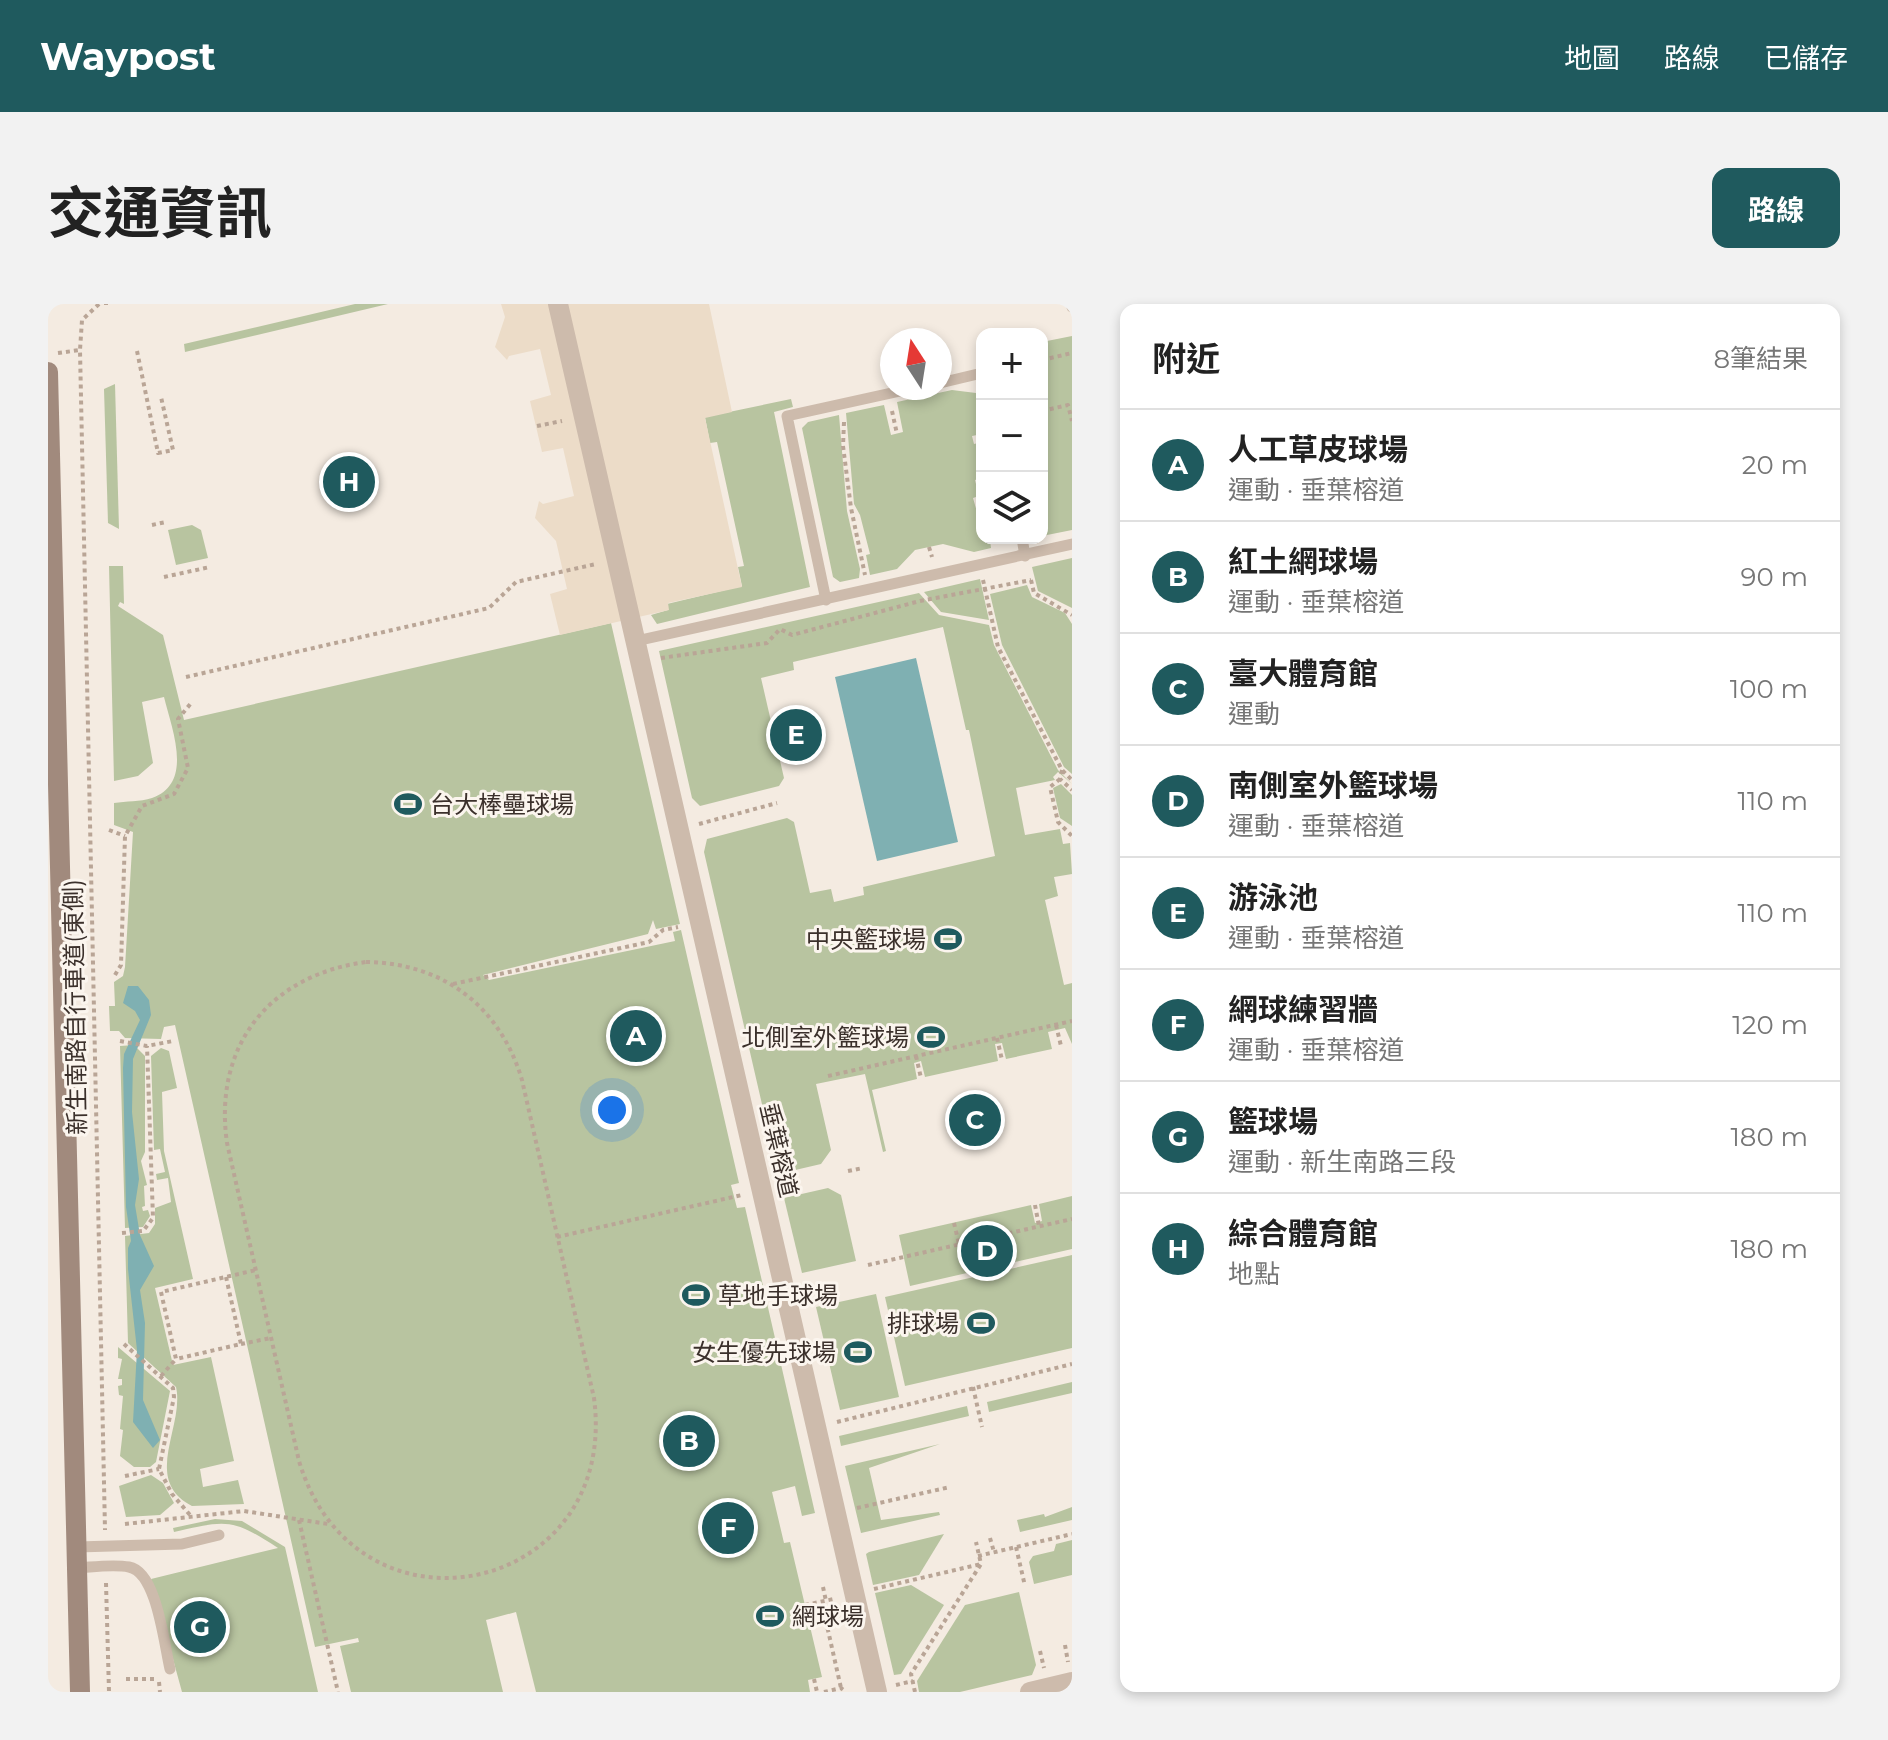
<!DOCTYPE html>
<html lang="zh-TW">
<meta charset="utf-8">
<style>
body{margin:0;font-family:Montserrat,"Noto Sans TC",sans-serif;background:#f2f2f2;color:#222}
.controls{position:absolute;right:24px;top:24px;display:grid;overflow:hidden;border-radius:16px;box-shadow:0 4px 12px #0003}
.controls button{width:72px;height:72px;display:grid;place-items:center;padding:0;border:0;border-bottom:2px solid #e0e0e0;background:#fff;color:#222;font:40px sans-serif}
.compass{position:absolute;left:832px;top:24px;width:72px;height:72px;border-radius:50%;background:#fff;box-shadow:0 4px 12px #0003;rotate:348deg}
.you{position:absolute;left:564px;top:806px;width:28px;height:28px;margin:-20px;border:6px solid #fff;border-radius:50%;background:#1a73e8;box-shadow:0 0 0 12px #1a73e833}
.badge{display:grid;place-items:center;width:52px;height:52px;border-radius:50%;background:#1f5a5e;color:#fff;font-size:26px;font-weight:700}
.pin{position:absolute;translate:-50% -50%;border:4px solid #fff;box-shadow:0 2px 8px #0006}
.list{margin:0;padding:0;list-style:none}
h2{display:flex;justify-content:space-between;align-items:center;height:104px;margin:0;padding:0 32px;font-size:34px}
h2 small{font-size:26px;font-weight:400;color:#767676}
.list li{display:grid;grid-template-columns:52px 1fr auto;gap:24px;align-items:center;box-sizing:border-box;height:112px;padding:0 32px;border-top:2px solid #e0e0e0}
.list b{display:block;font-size:30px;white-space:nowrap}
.list p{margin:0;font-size:26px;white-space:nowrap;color:#767676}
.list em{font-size:26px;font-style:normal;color:#767676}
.icon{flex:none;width:44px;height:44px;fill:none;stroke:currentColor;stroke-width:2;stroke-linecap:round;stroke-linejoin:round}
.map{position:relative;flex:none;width:1024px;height:1388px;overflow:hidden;border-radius:16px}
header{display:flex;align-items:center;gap:48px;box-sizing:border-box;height:112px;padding:0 40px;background:#1f5a5e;color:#fff}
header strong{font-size:38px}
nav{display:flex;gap:44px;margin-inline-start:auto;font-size:28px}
.intro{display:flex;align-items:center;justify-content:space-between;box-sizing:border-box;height:192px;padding:0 48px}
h1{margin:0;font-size:56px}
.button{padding:20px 36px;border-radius:16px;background:#1f5a5e;color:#fff;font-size:28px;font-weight:700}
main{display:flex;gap:48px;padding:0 48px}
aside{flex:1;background:#fff;border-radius:16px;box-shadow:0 4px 12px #0003}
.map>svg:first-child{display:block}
.green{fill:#b8c4a0}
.plaza{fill:#ecdcc8}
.water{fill:#7fb0b2}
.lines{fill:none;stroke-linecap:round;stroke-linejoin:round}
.path{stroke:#b9a596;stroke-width:4;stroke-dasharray:4 4;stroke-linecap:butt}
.lane{stroke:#cdbbac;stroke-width:11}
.street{stroke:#cdbbac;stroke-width:20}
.secondary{stroke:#a18a7d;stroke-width:20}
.labels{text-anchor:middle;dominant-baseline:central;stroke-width:6;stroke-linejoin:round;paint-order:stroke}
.poi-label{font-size:24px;fill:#3b302b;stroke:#fbf5ee;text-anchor:end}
.street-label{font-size:24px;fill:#3b302b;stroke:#fbf5ee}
</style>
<header>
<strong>Waypost</strong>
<nav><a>地圖</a><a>路線</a><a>已儲存</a></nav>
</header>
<div class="intro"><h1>交通資訊</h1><a class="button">路線</a></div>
<main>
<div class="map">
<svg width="1024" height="1388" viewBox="0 0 1024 1388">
<rect width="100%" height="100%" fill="#f4ebe1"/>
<g class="green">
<polygon points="307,0 340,0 137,48 136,40"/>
<polygon points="1024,32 1024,226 994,232 994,38"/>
<polygon points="67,80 71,225 60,219 56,85"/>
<polygon points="904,86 928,89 933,93 934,130 924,132 926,140 934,138 934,174 927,176 931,192 925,194 929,208 934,208 934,234 952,234 942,236 943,244 926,248 895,240 867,246 849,265 822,271 818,251 822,250 812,211 806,200 798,109 836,101 843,131 855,128 849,98"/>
<polygon points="743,95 745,103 726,108 762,283 609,320 603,311 620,306 619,300 694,282 690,263 696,262 669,138 662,139 657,113"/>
<polygon points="791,111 799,207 812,265 811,274 792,278 785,273 754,124 760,118"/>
<polygon points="144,221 153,226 160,254 128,261 120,226"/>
<polygon points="1024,254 1024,304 990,287 984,263"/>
<path d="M61,262h14l1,38 -4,-2 -2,4 45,29 21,85 427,-97 69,301 -24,5 -3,-9 -5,14 -165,41 6,5 186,-39 -2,-9 8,-2 58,253 -8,2 6,23 8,-1 70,306 -13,3 -7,-30 -23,6 12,51 6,-1 32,135 -14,3 2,12h-274l-20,-80 -30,8 17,72h-152l-11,-46 19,-4 -1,-4 -43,9 -140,-622 -11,2 -3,12 -36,-1 -6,-7h-9l-1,-25h6l-1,-24 9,-6 2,-9 8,-135 -19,-7v-22c12,-2 26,-1 38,-5 43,-15 19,-71 12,-101l-22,5 11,61 -15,13 -24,5z"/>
<polygon points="932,275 941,316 893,308 876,288"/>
<polygon points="979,281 984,293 1017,309 1024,320 1024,470 1016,463 954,341 942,290"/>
<polygon points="871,289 891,311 941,321 946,341 1010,466 1024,480 1010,468 1005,473 1007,476 968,484 977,531 1012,525 1015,540 1022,539 1024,570 1006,573 1010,592 997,596 1016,681 1024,679 1024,740 1017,724 1000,728 1004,745 958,755 954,739 947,740 950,757 877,773 873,757 866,759 869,775 824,786 838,847 835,848 817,770 768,780 783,846 773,860 730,870 656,548 659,535 739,514 746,518 762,589 783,585 786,598 816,591 815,583 947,552 921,426 918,426 895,323 745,358 746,366 713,374 736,474 731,482 652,502 644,494 611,347"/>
<polygon points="1013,480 1024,491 1024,522 1012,514 1005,484"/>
<polygon points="86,741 97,752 97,848 93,857 99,881 96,882 97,902 94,903 95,907 100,906 102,912 95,923 77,924 72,742"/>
<path d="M113,744l8,3 8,37 -15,4 2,59 29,128 -38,9 18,77 38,-8 23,104 -34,8 3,18 35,-7 6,24 -52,2c-51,-26 -7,-80 -16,-119l-48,-44 -3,-107 24,-3 6,-9v-16l16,-6 -3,-24 -11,2 -1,-6 9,-2 -5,-23 -6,1 -3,-94z"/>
<polygon points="780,884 793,891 808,957 754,969 736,894"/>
<polygon points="1024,892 1024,945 862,982 851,931 983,901 987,919 994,917 991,900"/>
<polygon points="1024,951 1024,1044 857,1082 837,993"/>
<polygon points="828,990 851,1093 792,1106 768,1003"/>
<polygon points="70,1043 122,1087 108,1158 102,1163 86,1163 72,1152 75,1126 72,1125 75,1092 71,1091 70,1082 74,1081 74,1075 70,1075 74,1055 70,1054"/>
<polygon points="1024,1078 1024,1089 941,1108 939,1098"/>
<polygon points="919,1102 921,1112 793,1142 791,1132"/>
<polygon points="892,1140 821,1164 833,1216 891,1208 892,1211 813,1229 797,1162"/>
<polygon points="103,1171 115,1179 126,1199 112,1211 78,1213 71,1182"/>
<polygon points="1024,1203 1024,1216 972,1228 969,1216 996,1210 997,1213"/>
<path d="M167,1215l27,2 43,26 33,145h-136l-31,-113 127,-31c-46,-30 -51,-28 -104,-16l-1,-4z"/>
<polygon points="896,1230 871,1271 825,1281 818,1250 821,1248"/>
<polygon points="1024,1236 1024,1271 986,1280 981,1258 985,1252 1006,1247 1008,1240"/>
<polygon points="863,1281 896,1301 853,1370 846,1371 827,1289"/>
<polygon points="971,1288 988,1361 984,1371 912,1388 871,1388 869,1377 917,1301"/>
</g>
<polygon class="plaza" points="453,0 661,0 684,108 657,114 694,283 620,299 621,306 512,331 502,290 519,285 508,237 487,214 491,197 495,200 526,192 515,144 494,148 482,97 503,91 492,45 461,52 459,56 447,43 457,13"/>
<g class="water">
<polygon points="868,354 910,538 829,557 787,373"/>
<polygon points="80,682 90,682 101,696 103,711 85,755 84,808 91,875 87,901 92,931 106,962 92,986 97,1019 95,1096 112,1136 105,1144 85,1118 89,1046 80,965 80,944 83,937 78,903 75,764 76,750 92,716 87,707 75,699"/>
</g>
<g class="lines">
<g class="path">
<polyline points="51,0 34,16 32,46 57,1226"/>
<polyline points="58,0 58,1"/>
<polyline points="89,47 110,149 125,146 113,93"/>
<polyline points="10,49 32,46"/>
<polyline points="994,56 1024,49"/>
<polyline points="844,107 849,130"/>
<polyline points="994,107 1020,101 1024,117"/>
<polyline points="796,118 795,142 803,204 817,271"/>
<polyline points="489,122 514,117"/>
<polyline points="104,221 118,218"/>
<polyline points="881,243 884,253"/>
<polyline points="116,273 162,263"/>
<polyline points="935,276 950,343 1014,466 1024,476"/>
<polyline points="983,276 986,289 1024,311"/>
<polyline points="613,354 719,339 732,325 744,331 872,297 983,276"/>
<polyline points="138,373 441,304 468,278 548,260"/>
<polyline points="1014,466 1012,475 1024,486"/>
<polyline points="1012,475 1002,483 1010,518 1024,532"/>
<polyline points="651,520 729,499"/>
<polyline points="61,526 77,532"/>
<path d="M318,658c77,1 134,44 156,118l72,318c26,197 -238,253 -295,63l-72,-318c-14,-98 43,-168 139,-181z"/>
<polyline points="67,671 73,661 77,532 94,502 126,490 140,464 130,415 144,398"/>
<polyline points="405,680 601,638 615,626 630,623"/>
<polyline points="1008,721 1013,742"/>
<polyline points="949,734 954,756"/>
<polyline points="72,737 99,742 125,737"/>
<polyline points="868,752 873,774"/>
<polyline points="780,772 1024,717"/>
<polyline points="800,867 815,864"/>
<polyline points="987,901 991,922"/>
<polyline points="906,919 911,940"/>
<polyline points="74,929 95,927 105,914 99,742"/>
<polyline points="509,933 694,891"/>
<polyline points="820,961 1024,915"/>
<polyline points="178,973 193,1040 128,1055 113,988 208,966"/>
<polyline points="76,1040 125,1084 126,1093 111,1165 124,1190 142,1211"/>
<polyline points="193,1040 223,1034"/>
<polyline points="113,1072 128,1055"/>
<polyline points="925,1083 934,1123"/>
<polyline points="789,1118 1024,1060"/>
<polyline points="77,1172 111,1165"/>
<polyline points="809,1204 902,1183"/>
<polyline points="251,1216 290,1388"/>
<polyline points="77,1220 196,1207 280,1220"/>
<polyline points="942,1234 946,1248"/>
<polyline points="968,1243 977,1282"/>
<polyline points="930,1252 1024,1230"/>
<polyline points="58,1279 61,1388"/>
<polyline points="775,1283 778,1297"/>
<polyline points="826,1285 933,1260"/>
<polyline points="757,1301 786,1295"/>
<polyline points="765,1316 777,1313 793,1384"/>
<polyline points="1017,1341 1020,1358"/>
<polyline points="992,1347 996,1364"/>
<polyline points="78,1375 108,1375"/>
<polyline points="766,1375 769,1388"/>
<polyline points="111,1378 112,1388"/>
<polyline points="848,1381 865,1377"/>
<polyline points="776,1388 793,1384 798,1388"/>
<polyline points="867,1388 863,1370 933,1260 928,1238"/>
</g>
<g class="lane">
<polyline points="1023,0 1024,3"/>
<polyline points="892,79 934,69"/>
<polyline points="974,234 977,252"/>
<polyline points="778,296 739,112 866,84"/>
<polyline points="588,337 1024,240"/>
<polyline points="29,1243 134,1240 171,1231"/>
<path d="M29,1264c17,-1 36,-4 52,-1 28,5 35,77 41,102"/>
</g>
<g class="street">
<polyline points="510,0 829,1388"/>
<polyline points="982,1388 1024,1378"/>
</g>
<polyline class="secondary" points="0,68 32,1388"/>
</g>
<defs>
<g id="stadium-bare" transform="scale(2.16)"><path d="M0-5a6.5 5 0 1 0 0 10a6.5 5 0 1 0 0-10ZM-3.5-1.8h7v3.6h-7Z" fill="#1f5a5e" stroke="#fbf5ee" stroke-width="2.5" paint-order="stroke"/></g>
</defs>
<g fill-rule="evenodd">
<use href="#stadium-bare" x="360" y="500"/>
<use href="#stadium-bare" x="900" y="635"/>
<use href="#stadium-bare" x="883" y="733"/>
<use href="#stadium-bare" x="648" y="991"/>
<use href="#stadium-bare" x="933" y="1019"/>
<use href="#stadium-bare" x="810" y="1048"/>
<use href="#stadium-bare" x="722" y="1312"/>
</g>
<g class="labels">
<g class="poi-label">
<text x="382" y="500" text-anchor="start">台大棒壘球場</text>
<text x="878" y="635">中央籃球場</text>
<text x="861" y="733">北側室外籃球場</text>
<text x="670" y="991" text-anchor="start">草地手球場</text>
<text x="911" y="1019">排球場</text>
<text x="788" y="1048">女生優先球場</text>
<text x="744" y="1312" text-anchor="start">網球場</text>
</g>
<g class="street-label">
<text transform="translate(27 703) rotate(-91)">新生南路自行車道(東側)</text>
<text transform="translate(731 846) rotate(77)">垂葉榕道</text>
</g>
</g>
</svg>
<div class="controls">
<button>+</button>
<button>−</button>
<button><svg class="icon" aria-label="layers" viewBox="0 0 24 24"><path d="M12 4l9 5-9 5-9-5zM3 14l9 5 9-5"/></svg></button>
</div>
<svg class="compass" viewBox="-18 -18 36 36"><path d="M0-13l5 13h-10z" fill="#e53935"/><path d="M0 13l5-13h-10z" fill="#767676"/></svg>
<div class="you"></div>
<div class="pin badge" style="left:588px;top:732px">A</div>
<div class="pin badge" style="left:641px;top:1137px">B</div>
<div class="pin badge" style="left:927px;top:816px">C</div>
<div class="pin badge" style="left:939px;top:947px">D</div>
<div class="pin badge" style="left:748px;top:431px">E</div>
<div class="pin badge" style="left:680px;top:1224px">F</div>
<div class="pin badge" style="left:152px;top:1323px">G</div>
<div class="pin badge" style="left:301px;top:178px">H</div>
</div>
<aside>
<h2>附近<small>8筆結果</small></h2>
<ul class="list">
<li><span class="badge">A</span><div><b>人工草皮球場</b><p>運動 · 垂葉榕道</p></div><em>20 m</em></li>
<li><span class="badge">B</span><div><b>紅土網球場</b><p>運動 · 垂葉榕道</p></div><em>90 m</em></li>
<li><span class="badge">C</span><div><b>臺大體育館</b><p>運動</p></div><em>100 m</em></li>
<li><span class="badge">D</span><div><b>南側室外籃球場</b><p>運動 · 垂葉榕道</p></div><em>110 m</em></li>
<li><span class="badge">E</span><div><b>游泳池</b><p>運動 · 垂葉榕道</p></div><em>110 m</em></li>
<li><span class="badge">F</span><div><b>網球練習牆</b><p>運動 · 垂葉榕道</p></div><em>120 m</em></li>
<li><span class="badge">G</span><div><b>籃球場</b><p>運動 · 新生南路三段</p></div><em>180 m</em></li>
<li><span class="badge">H</span><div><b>綜合體育館</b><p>地點</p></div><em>180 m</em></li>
</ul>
</aside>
</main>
